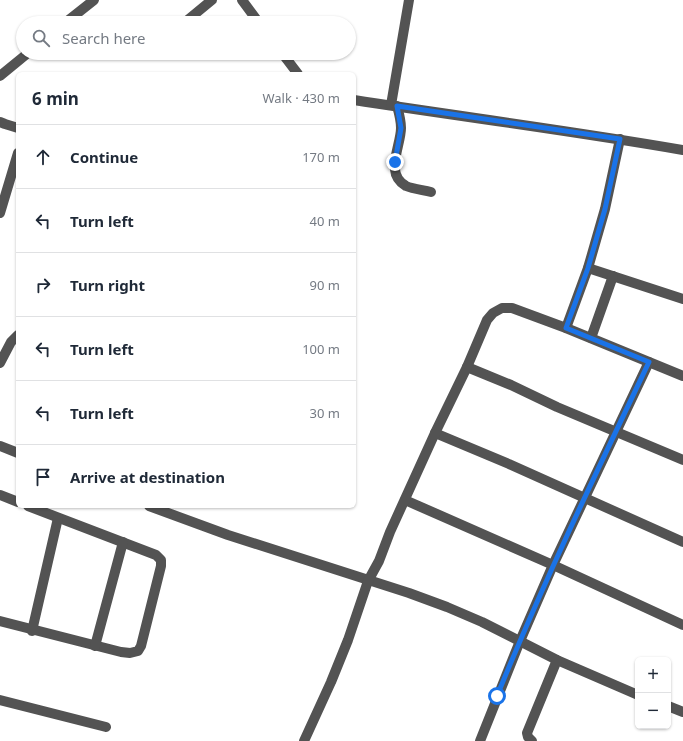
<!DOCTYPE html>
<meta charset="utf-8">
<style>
body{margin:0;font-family:"Noto Sans",sans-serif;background:#f2f2f3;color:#1f2937}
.controls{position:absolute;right:12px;bottom:12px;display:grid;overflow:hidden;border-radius:6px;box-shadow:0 1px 3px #0004}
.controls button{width:36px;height:36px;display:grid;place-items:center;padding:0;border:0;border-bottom:1px solid #e0e1e3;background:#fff;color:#1f2937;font:20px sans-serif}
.stop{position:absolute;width:12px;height:12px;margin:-9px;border:3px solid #1a73e8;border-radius:50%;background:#fff}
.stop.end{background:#1a73e8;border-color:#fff;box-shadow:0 1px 4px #0008}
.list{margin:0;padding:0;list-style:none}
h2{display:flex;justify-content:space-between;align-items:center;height:52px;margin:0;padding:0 16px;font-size:17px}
h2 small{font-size:13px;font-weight:400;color:#747a83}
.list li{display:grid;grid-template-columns:26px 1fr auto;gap:12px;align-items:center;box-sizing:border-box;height:64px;padding:0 16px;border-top:1px solid #e0e1e3}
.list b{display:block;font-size:15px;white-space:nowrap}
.list em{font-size:13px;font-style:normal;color:#747a83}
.icon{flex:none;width:22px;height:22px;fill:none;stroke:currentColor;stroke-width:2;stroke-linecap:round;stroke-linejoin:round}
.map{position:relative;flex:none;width:683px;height:741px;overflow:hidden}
.search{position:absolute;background:#fff;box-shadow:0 1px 3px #0004;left:16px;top:16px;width:340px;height:44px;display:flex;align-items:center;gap:10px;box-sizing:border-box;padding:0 14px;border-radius:22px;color:#747a83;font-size:15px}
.panel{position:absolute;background:#fff;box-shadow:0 1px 3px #0004;left:16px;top:72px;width:340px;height:436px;border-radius:6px}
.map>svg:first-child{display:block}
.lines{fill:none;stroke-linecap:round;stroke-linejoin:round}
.minor{stroke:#535353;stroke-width:10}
.route{stroke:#1a73e8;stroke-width:5}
</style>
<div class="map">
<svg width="683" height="741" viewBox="0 0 683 741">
<rect width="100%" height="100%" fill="#fff"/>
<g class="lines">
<g class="minor">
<polyline points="242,0 259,23"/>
<polyline points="65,23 94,0"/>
<polyline points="184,23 212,0"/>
<polyline points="282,53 298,74"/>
<polyline points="0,76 28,53"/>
<path d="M354,100c110,17 220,31 329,50"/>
<polyline points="391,105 409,0"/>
<path d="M397,106c2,7 4,15 4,22 0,18 -17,46 5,58 7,3 17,4 25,6"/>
<polyline points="0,122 5,124 18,128"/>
<polyline points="0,213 18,153"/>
<polyline points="588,268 683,299"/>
<polyline points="566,328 588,268 605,209 620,139"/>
<polyline points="591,338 613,276"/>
<polyline points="0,363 11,342 18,335"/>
<polyline points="467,367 511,385 557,407 683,460"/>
<polyline points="435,433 509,464 683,542"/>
<polyline points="0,446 18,453"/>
<polyline points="0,495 18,502"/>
<polyline points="405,500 553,565 683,625"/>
<polyline points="149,506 228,535 409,593 447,607 482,622 557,660 638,695"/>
<polyline points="0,621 121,652 130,653 138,651 141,646 161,566 161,560 156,555 28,506"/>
<polyline points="32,631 58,518"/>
<polyline points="95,646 123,542"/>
<polyline points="0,700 106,727"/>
<polyline points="668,706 683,712"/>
<polyline points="304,741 331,682 348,640 368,581 379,561 390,532 435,433 467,367 487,320 493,313 502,308 512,308 566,328 683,376"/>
<polyline points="480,741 520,641 553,565 649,362"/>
<polyline points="532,741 528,737 527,733 557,660"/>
</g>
</g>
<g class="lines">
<path class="route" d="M395,162l6,-34 -4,-22 223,33 -15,70 -17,59 -22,60 83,34c-53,111 -106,221 -152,334"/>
</g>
</svg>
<div class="controls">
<button>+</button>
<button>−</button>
</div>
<div class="stop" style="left:497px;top:696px"></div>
<div class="stop end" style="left:395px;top:162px"></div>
<div class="search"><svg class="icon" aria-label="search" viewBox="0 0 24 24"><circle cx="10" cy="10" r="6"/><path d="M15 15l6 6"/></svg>Search here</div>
<section class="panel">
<h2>6 min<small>Walk · 430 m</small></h2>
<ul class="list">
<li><svg class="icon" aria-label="ahead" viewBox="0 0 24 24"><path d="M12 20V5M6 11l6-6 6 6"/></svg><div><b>Continue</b></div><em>170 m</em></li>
<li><svg class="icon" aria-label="left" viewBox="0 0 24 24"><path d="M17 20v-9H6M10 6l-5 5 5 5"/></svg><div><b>Turn left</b></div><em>40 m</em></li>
<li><svg class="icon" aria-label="right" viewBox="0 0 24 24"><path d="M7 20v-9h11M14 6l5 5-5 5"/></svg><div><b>Turn right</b></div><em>90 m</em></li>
<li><svg class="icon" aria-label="left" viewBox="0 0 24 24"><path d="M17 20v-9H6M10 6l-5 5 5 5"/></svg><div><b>Turn left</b></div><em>100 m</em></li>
<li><svg class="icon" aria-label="left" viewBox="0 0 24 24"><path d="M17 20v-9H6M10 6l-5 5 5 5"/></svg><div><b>Turn left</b></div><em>30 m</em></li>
<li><svg class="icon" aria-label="arrive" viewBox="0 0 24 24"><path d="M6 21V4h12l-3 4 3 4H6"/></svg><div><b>Arrive at destination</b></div></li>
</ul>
</section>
</div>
